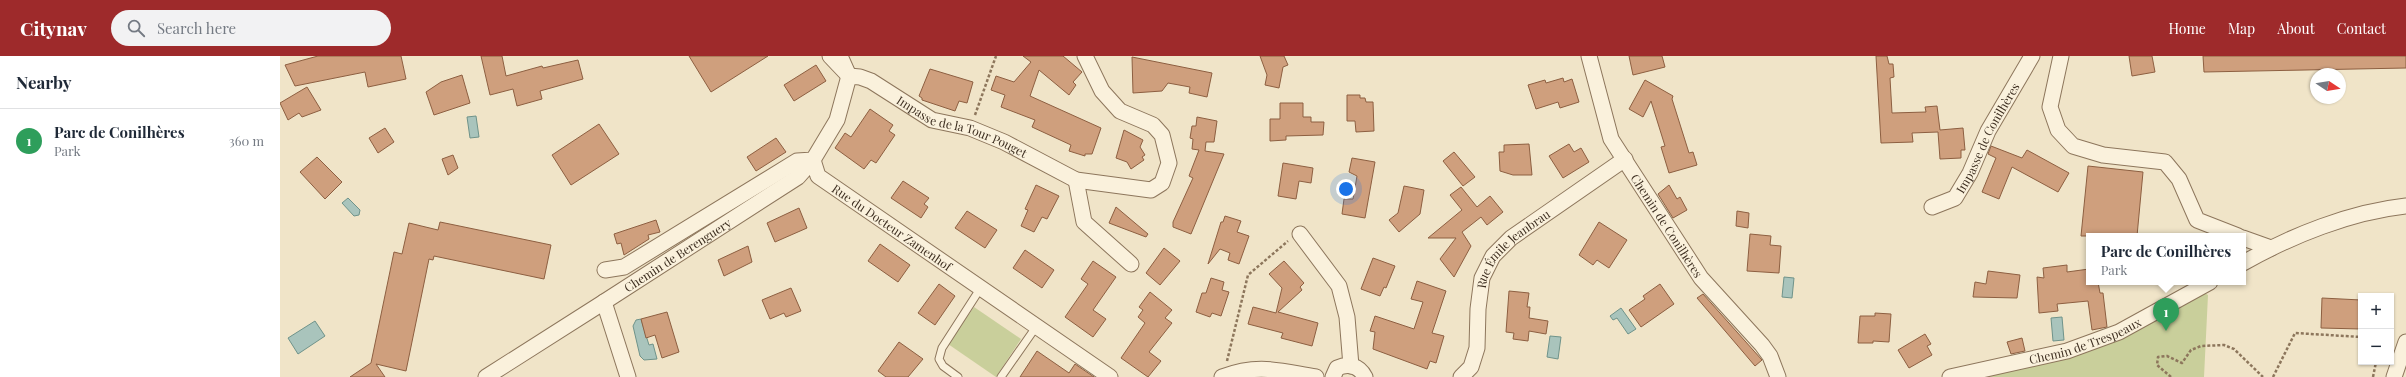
<!DOCTYPE html>
<meta charset="utf-8">
<style>
body{margin:0;font-family:"Playfair Display",serif;background:#f2f2f3;color:#1f2937}
.controls{position:absolute;right:12px;bottom:12px;display:grid;overflow:hidden;border-radius:0px;box-shadow:0 1px 3px #0004}
.controls button{width:36px;height:36px;display:grid;place-items:center;padding:0;border:0;border-bottom:1px solid #e0e1e3;background:#fff;color:#1f2937;font:20px sans-serif}
.compass{position:absolute;left:2030px;top:12px;width:36px;height:36px;border-radius:50%;background:#fff;box-shadow:0 1px 3px #0004;rotate:102deg}
.you{position:absolute;left:1066px;top:133px;width:14px;height:14px;margin:-10px;border:3px solid #fff;border-radius:50%;background:#1a73e8;box-shadow:0 0 0 6px #1a73e833}
.badge{display:grid;place-items:center;width:26px;height:26px;border-radius:50%;background:#9e2a2b;color:#fff;font-size:13px;font-weight:700}
.pin{position:absolute;translate:-50% -33px;filter:drop-shadow(0 1px 2px #0008)}
.pin::after{content:'';position:absolute;top:21px;width:14px;height:12px;background:inherit;clip-path:polygon(0 0,100% 0,50% 100%)}
.popup{position:absolute;left:1806px;top:177px;width:160px;height:52px;box-sizing:border-box;display:grid;place-content:center;border-radius:0px;background:#fff;filter:drop-shadow(0 1px 3px #0005);font-size:13px;white-space:nowrap;color:#747a83}
.popup b{font-size:15px;color:#1f2937}
.popup::after{content:'';position:absolute;left:50%;top:100%;margin-left:-8px;border:8px solid transparent;border-top-color:#fff}
.list{margin:0;padding:0;list-style:none}
h2{display:flex;justify-content:space-between;align-items:center;height:52px;margin:0;padding:0 16px;font-size:17px}
h2 small{font-size:13px;font-weight:400;color:#747a83}
.list li{display:grid;grid-template-columns:26px 1fr auto;gap:12px;align-items:center;box-sizing:border-box;height:64px;padding:0 16px;border-top:1px solid #e0e1e3}
.list b{display:block;font-size:15px;white-space:nowrap}
.list p{margin:0;font-size:13px;white-space:nowrap;color:#747a83}
.list em{font-size:13px;font-style:normal;color:#747a83}
.icon{flex:none;width:22px;height:22px;fill:none;stroke:currentColor;stroke-width:2;stroke-linecap:round;stroke-linejoin:round}
.map{position:relative;flex:none;width:2126px;height:321px;overflow:hidden}
header{display:flex;align-items:center;gap:24px;box-sizing:border-box;height:56px;padding:0 20px;background:#9e2a2b;color:#fff}
header strong{font-size:19px}
nav{display:flex;gap:22px;margin-inline-start:auto;font-size:14px}
.search{width:280px;height:36px;background:#f2f2f3;display:flex;align-items:center;gap:10px;box-sizing:border-box;padding:0 14px;border-radius:22px;color:#747a83;font-size:15px}
main{display:flex}
aside{flex:1;background:#fff}
.map>svg:first-child{display:block}
.green{fill:#c9cf9b}
.water{fill:#a9c4bc;stroke:#6f938a}
.building{fill:#cf9f7d;stroke:#8d5f41}
.lines{fill:none;stroke-linecap:round;stroke-linejoin:round}
.service-casing{stroke:#8d765c;stroke-width:9}
.minor-casing{stroke:#8d765c;stroke-width:17}
.path{stroke:#8d765c;stroke-width:2.5;stroke-dasharray:3 2;stroke-linecap:butt}
.service{stroke:#faf1dc;stroke-width:7}
.minor{stroke:#faf1dc;stroke-width:15}
.labels{text-anchor:middle;dominant-baseline:central;stroke-width:3.5;stroke-linejoin:round;paint-order:stroke}
.street-label{font-size:12px;fill:#3d2e20;stroke:#f7eed8}
</style>
<header>
<strong>Citynav</strong>
<div class="search"><svg class="icon" aria-label="search" viewBox="0 0 24 24"><circle cx="10" cy="10" r="6"/><path d="M15 15l6 6"/></svg>Search here</div>
<nav><a>Home</a><a>Map</a><a>About</a><a>Contact</a></nav>
</header>
<main>
<aside>
<h2>Nearby<small></small></h2>
<ul class="list">
<li><span class="badge" style="background:#2e9e5b">1</span><div><b>Parc de Conilhères</b><p>Park</p></div><em>360 m</em></li>
</ul>
</aside>
<div class="map">
<svg width="2126" height="321" viewBox="0 0 2126 321">
<rect width="100%" height="100%" fill="#f0e4c8"/>
<g class="green">
<polygon points="1923,236 1928,239 1924,321 1688,321 1767,304"/>
<polygon points="694,251 741,283 716,321 668,288"/>
</g>
<g class="water">
<polygon points="196,60 199,81 190,82 187,61"/>
<polygon points="68,142 80,154 79,159 74,160 62,147"/>
<polygon points="1504,221 1514,222 1512,242 1502,241"/>
<polygon points="1341,252 1356,273 1348,278 1337,262 1333,264 1330,260"/>
<polygon points="1782,261 1784,284 1773,285 1771,262"/>
<polygon points="361,263 369,289 373,288 377,303 364,304 360,300 353,270 356,264"/>
<polygon points="35,265 45,280 18,298 8,282"/>
<polygon points="1270,280 1281,281 1278,303 1267,301"/>
</g>
<g class="building">
<polygon points="38,0 121,0 126,23 88,31 85,16 15,30 5,9"/>
<polygon points="201,0 222,0 226,20 262,10 263,12 298,4 303,23 260,35 262,43 237,50 233,33 210,39"/>
<polygon points="409,0 488,0 431,36"/>
<polygon points="743,0 783,0 802,16 793,26 796,29 789,39 759,14 750,40 821,72 812,98 805,98 805,100 789,95 791,89 752,71 755,64 721,51 725,39 711,34 716,20 734,26 751,6"/>
<polygon points="980,0 1004,0 1008,9 1003,11 999,32 985,29 987,19"/>
<polygon points="1349,0 1382,0 1385,11 1353,19"/>
<polygon points="1596,0 1607,0 1609,8 1613,8 1614,21 1610,22 1612,57 1646,56 1645,51 1657,50 1660,74 1683,72 1685,94 1681,94 1681,102 1660,103 1658,76 1632,77 1633,86 1601,87"/>
<polygon points="1849,0 1872,0 1875,16 1852,20"/>
<polygon points="1923,0 2126,0 2126,12 1924,16"/>
<polygon points="852,1 932,17 927,41 909,37 910,31 888,27 882,35 853,37"/>
<polygon points="536,9 546,25 514,45 504,29"/>
<polygon points="650,13 693,26 687,47 679,45 675,55 642,44 642,42 639,40"/>
<polygon points="182,19 190,47 154,59 146,36 161,26"/>
<polygon points="1283,22 1284,26 1292,23 1299,46 1280,52 1278,46 1256,53 1248,29 1265,24 1266,27"/>
<polygon points="1365,24 1393,40 1392,43 1409,97 1413,96 1417,109 1389,117 1381,91 1385,90 1371,45 1363,61 1349,53"/>
<polygon points="27,31 41,54 22,61 19,57 8,64 0,47"/>
<polygon points="1067,39 1080,39 1080,42 1085,42 1086,46 1093,46 1094,75 1076,76 1075,65 1067,65"/>
<polygon points="1000,47 1023,47 1023,61 1031,61 1031,66 1044,66 1043,79 1006,80 1006,84 990,85 990,63 1000,63"/>
<polygon points="590,53 613,69 609,75 615,79 596,107 591,104 584,113 555,92 565,77 571,81"/>
<polygon points="917,61 937,65 934,86 926,86 925,95 944,98 911,178 893,171 893,166 913,122 909,120 919,94 912,93 913,83 910,82 912,70 916,70"/>
<polygon points="319,68 339,98 291,129 272,99"/>
<polygon points="105,72 114,86 98,97 89,82"/>
<polygon points="844,74 863,84 860,91 865,99 862,101 864,104 851,113 847,106 836,102"/>
<polygon points="496,82 506,96 476,115 467,101"/>
<polygon points="1249,88 1252,119 1233,119 1220,115 1219,96 1224,96 1224,89"/>
<polygon points="1289,88 1294,96 1301,92 1309,106 1283,122 1269,100"/>
<polygon points="1711,90 1742,102 1747,94 1789,117 1778,136 1732,111 1719,143 1702,136 1716,102 1708,98"/>
<polygon points="1174,96 1195,121 1183,130 1163,105"/>
<polygon points="173,99 178,112 168,119 162,103"/>
<polygon points="37,101 62,126 45,143 20,116"/>
<polygon points="1072,102 1095,106 1085,162 1062,158 1064,143 1073,143 1077,120 1069,116"/>
<polygon points="1003,107 1033,112 1031,127 1019,125 1016,143 998,140"/>
<polygon points="1808,110 1863,116 1857,180 1801,180"/>
<polygon points="623,125 649,142 644,148 648,151 641,162 611,142"/>
<polygon points="756,129 779,140 767,163 762,161 754,176 741,170 748,154 745,153"/>
<polygon points="1389,129 1397,143 1400,141 1407,154 1393,162 1378,138"/>
<polygon points="1124,130 1144,134 1140,158 1119,176 1109,164 1118,157"/>
<polygon points="1181,131 1197,151 1210,140 1223,156 1207,169 1201,161 1182,176 1191,190 1174,221 1160,203 1176,182 1148,182 1182,154 1170,139"/>
<polygon points="836,151 868,178 866,181 829,167"/>
<polygon points="519,152 527,172 495,186 487,167"/>
<polygon points="687,155 717,174 705,192 675,172"/>
<polygon points="1457,155 1469,157 1468,172 1456,170"/>
<polygon points="945,160 961,165 957,176 969,180 959,208 948,204 950,197 940,193 928,208 941,166 943,166"/>
<polygon points="376,164 380,176 368,179 369,183 344,199 341,187 337,188 334,178"/>
<polygon points="160,166 271,189 264,223 154,200 153,204 149,203 126,315 96,308 105,321 70,321 91,307 114,196 122,198 129,167 158,174"/>
<polygon points="1319,166 1347,184 1329,212 1317,204 1313,209 1299,199"/>
<polygon points="1470,178 1491,180 1490,189 1501,190 1499,217 1467,215"/>
<polygon points="600,188 630,209 618,226 588,205"/>
<polygon points="468,190 472,206 444,220 438,204"/>
<polygon points="884,192 900,205 880,229 866,217"/>
<polygon points="745,194 774,214 762,232 733,212"/>
<polygon points="1093,202 1115,210 1106,232 1104,231 1100,240 1081,233"/>
<polygon points="813,205 836,221 813,254 826,263 813,281 785,261 808,228 801,223"/>
<polygon points="1004,205 1024,227 1020,231 1022,234 998,256 1038,267 1032,290 1001,282 1003,277 968,268 973,251 996,257 1002,232 989,218"/>
<polygon points="1787,209 1787,216 1809,213 1809,226 1818,226 1820,237 1823,237 1827,271 1812,274 1808,245 1777,248 1778,255 1759,257 1757,221 1764,222 1763,212"/>
<polygon points="1708,215 1740,219 1737,242 1693,241 1695,226 1706,228"/>
<polygon points="931,222 944,226 942,234 949,236 941,260 932,257 930,261 916,256 922,237 926,237"/>
<polygon points="1137,225 1166,235 1152,277 1164,280 1156,307 1150,305 1147,313 1093,293 1095,276 1090,275 1095,260 1134,273 1143,246 1131,243"/>
<polygon points="659,228 675,240 655,269 638,257"/>
<polygon points="1380,228 1394,248 1361,271 1349,254 1365,243 1363,240"/>
<polygon points="511,232 521,255 506,261 504,257 490,263 482,244"/>
<polygon points="1229,235 1249,237 1247,251 1250,251 1249,262 1268,265 1266,278 1249,275 1248,285 1233,283 1234,277 1226,276"/>
<polygon points="870,236 892,254 885,262 892,267 869,296 881,305 868,321 841,302 865,267 858,261 863,254 859,251"/>
<polygon points="1423,238 1482,304 1475,310 1417,242"/>
<polygon points="2042,242 2081,244 2081,273 2041,272"/>
<polygon points="387,256 399,296 382,302 375,279 366,282 361,263"/>
<polygon points="1595,257 1611,258 1609,286 1593,285 1593,287 1578,287 1580,260 1595,260"/>
<polygon points="1645,278 1651,288 1647,290 1652,299 1629,312 1618,294"/>
<polygon points="1742,282 1745,295 1731,298 1727,286"/>
<polygon points="619,286 643,303 628,321 606,321 598,315"/>
<polygon points="757,295 789,317 795,308 814,321 740,321"/>
</g>
<g class="lines">
<g class="service-casing">
<g id="service">
<polyline points="678,321 663,310 659,303 662,292 700,233"/>
<polyline points="721,321 756,271"/>
</g>
</g>
<g class="minor-casing">
<g id="minor">
<polyline points="550,0 569,20 560,0"/>
<path id="s1" d="M1309,0l22,83 90,139 61,67 8,11 8,21"/>
<polyline points="1781,0 1770,51 1778,74 1793,90 1823,99 1885,106 1899,123 1917,164 1958,180"/>
<polyline points="796,124 804,166 851,208"/>
<path id="s2" d="M1652,151l23,-9 15,-25 18,-42 44,-75"/>
<polyline points="1020,178 1059,230 1067,261 1071,310"/>
<polyline points="1963,182 1991,192"/>
<path d="M1963,207c48,-27 107,-51 163,-57"/>
<path id="s3" d="M325,214l19,-3 173,-106 16,-1 24,-40 12,-44 11,1 11,4 61,39 38,8 34,14 72,38 75,10 11,-7 7,-20 -7,-28 -9,-10 -33,-14 -18,-20 -17,-35"/>
<polyline points="206,321 324,246"/>
<path id="s4" d="M348,321l-24,-75 194,-125 15,-17 5,16 292,201"/>
<path d="M942,321c37,-14 57,-6 94,0"/>
<path d="M1053,321l4,-9c11,-5 22,-3 28,9"/>
<path id="s5" d="M1181,321l10,-10 6,-19 1,-39 4,-31 11,-22 18,-18 114,-79"/>
<path id="s6" d="M1670,321l117,-26 52,-19 91,-50"/>
<polyline points="2114,321 2126,286"/>
</g>
</g>
<g class="path">
<polyline points="695,59 716,0"/>
<polyline points="947,305 968,219 1008,185"/>
<polyline points="1891,321 1877,309 1878,301 1887,300 1902,307 1911,294 1921,290 1944,289 1954,293 1983,321"/>
<polyline points="1993,321 2015,277 2081,281"/>
<polyline points="2093,321 2096,306"/>
</g>
<use href="#service" class="service"/>
<use href="#minor" class="minor"/>
</g>
<g class="labels">
<g class="street-label">
<text stroke="none"><textPath href="#s3" startOffset="456">Impasse de la Tour Pouget</textPath></text>
<text stroke="none"><textPath href="#s2" startOffset="93">Impasse de Conilhères</textPath></text>
<text stroke="none"><textPath href="#s1" startOffset="189">Chemin de Conilhères</textPath></text>
<text stroke="none"><textPath href="#s4" startOffset="439">Rue du Docteur Zamenhof</textPath></text>
<text stroke="none"><textPath href="#s5" startOffset="147">Rue Émile Jeanbrau</textPath></text>
<text stroke="none"><textPath href="#s4" startOffset="166">Chemin de Berenguery</textPath></text>
<text stroke="none"><textPath href="#s6" startOffset="140">Chemin de Trespeaux</textPath></text>
</g>
</g>
</svg>
<div class="controls">
<button>+</button>
<button>−</button>
</div>
<svg class="compass" viewBox="-18 -18 36 36"><path d="M0-13l5 13h-10z" fill="#e53935"/><path d="M0 13l5-13h-10z" fill="#747a83"/></svg>
<div class="you"></div>
<div class="pin badge" style="left:1886px;top:275px;background:#2e9e5b">1</div>
<div class="popup"><b>Parc de Conilhères</b>Park</div>
</div>
</main>
